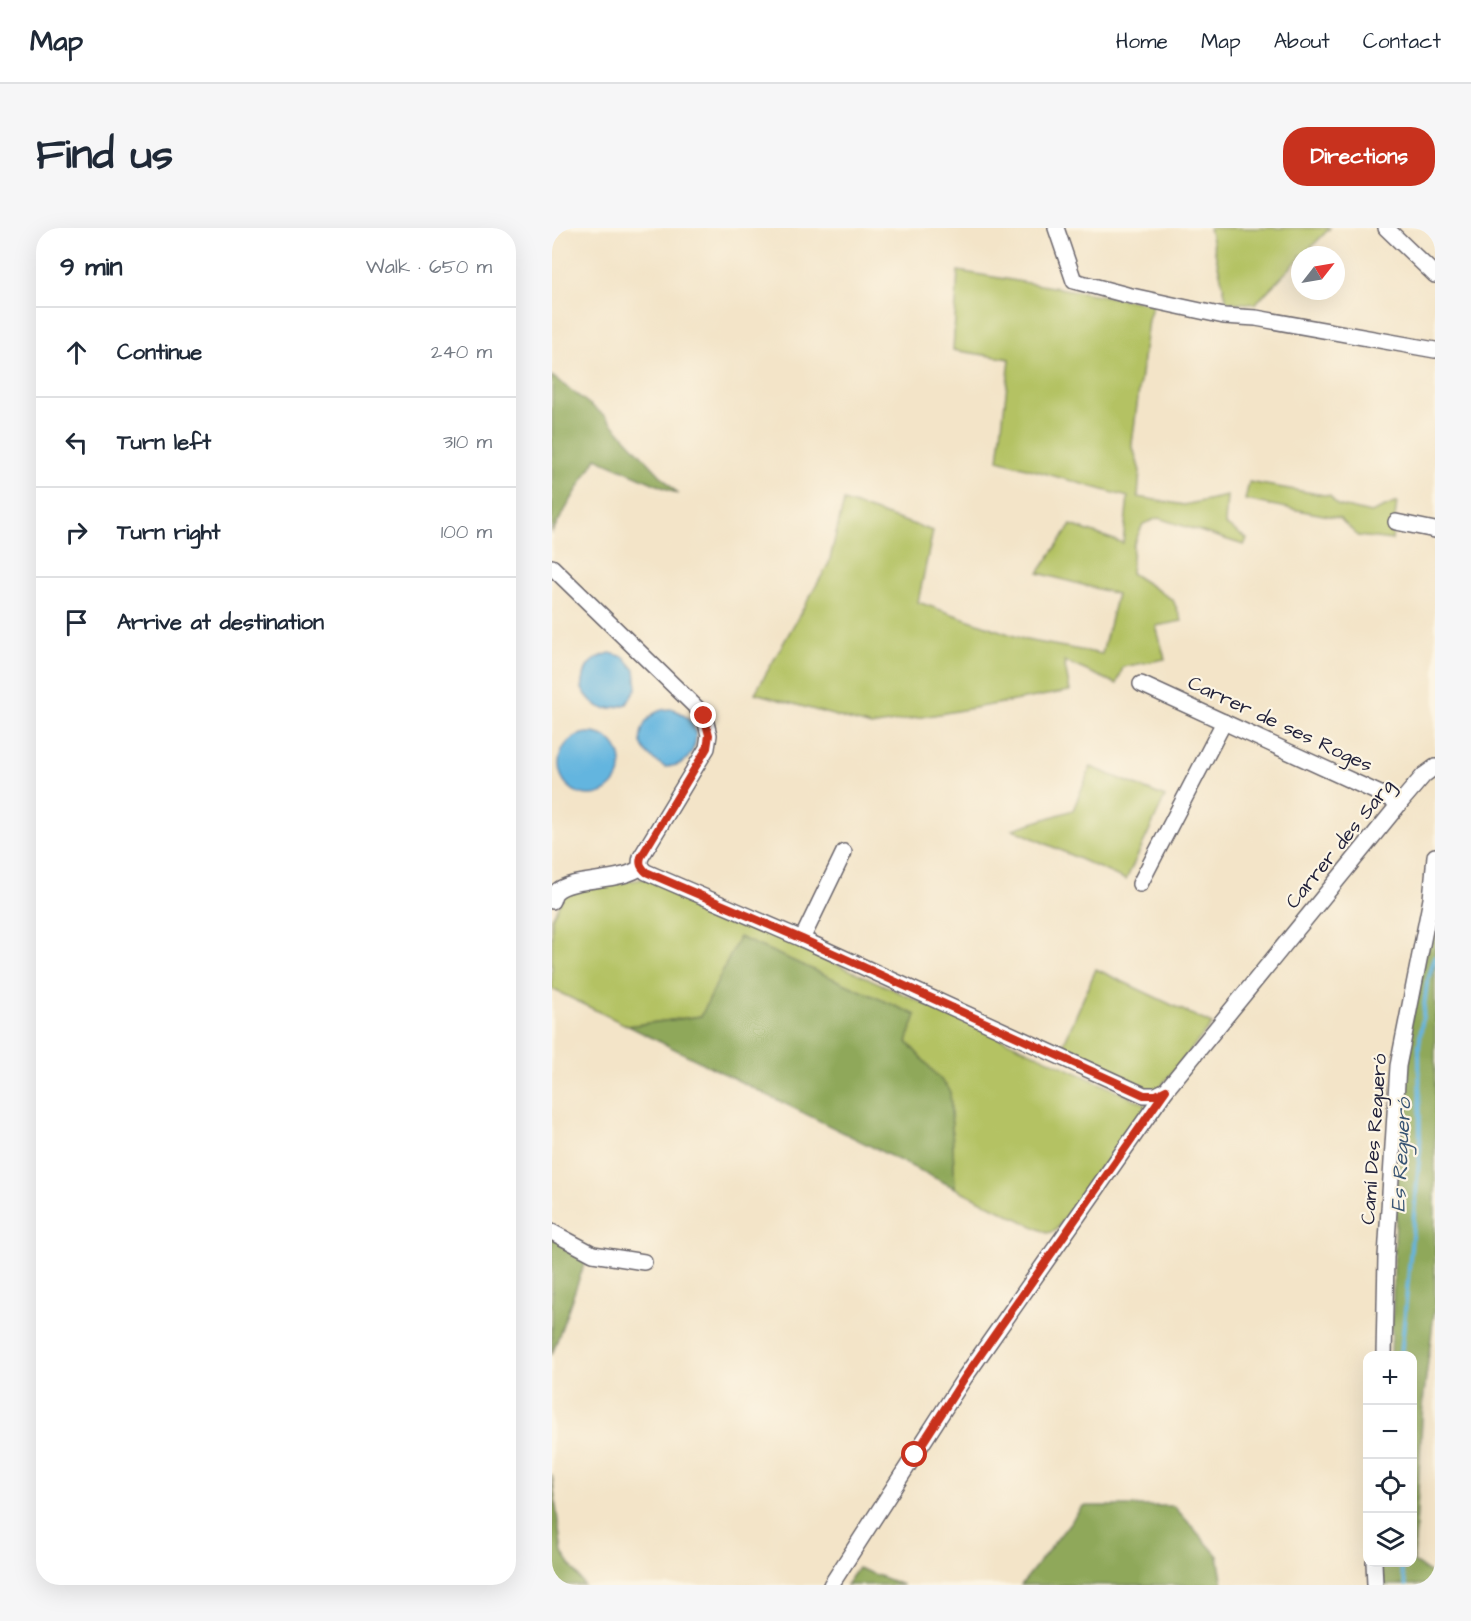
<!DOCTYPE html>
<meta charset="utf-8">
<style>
body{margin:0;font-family:"Architects Daughter",sans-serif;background:#f6f6f7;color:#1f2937}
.controls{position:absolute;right:18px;bottom:18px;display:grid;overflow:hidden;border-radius:12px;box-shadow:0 6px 24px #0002}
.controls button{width:54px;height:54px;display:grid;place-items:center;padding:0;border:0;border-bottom:2px solid #e0e1e3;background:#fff;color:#1f2937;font:30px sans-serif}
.compass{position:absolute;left:739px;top:18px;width:54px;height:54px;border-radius:50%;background:#fff;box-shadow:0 6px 24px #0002;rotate:59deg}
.stop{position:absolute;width:18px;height:18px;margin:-14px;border:4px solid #c8321e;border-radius:50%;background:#fff}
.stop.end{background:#c8321e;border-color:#fff;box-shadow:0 2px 6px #0008}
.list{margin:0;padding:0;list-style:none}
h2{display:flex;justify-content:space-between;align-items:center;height:78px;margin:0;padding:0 24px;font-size:26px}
h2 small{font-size:20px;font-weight:400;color:#747a83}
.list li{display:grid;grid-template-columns:39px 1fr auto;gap:18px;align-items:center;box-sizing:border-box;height:90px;padding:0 24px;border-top:2px solid #e0e1e3}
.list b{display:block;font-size:22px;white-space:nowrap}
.list em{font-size:20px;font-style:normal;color:#747a83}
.icon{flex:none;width:33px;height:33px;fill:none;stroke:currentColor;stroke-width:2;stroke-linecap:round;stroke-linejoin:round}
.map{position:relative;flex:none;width:883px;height:1357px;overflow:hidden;border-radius:24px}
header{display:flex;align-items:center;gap:36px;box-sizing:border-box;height:84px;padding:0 30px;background:#fff;border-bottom:2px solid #e0e1e3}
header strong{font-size:28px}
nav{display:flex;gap:33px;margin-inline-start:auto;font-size:21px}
.intro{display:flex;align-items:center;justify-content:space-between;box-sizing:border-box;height:144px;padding:0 36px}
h1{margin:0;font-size:42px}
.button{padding:15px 27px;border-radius:24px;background:#c8321e;color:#fff;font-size:21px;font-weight:700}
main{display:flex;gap:36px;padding:0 36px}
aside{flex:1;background:#fff;border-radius:24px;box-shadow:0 6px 24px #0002}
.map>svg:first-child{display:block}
.green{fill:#b4c264;stroke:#6b7250;stroke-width:1.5}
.forest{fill:#8fa85a;stroke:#58654a;stroke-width:1.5}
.water{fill:#64b5df;stroke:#436c8d;stroke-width:1.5}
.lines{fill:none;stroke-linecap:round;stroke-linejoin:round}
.stream{stroke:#64b5df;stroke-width:4}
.minor-casing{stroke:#6b666c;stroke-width:18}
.minor{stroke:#fff;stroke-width:15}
.route{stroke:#c8321e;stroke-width:8}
.labels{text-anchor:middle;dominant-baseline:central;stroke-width:4.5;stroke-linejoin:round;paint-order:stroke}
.street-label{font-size:20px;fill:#22223b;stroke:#fcf5e5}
.water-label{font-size:21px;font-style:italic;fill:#395574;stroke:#fcf5e5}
</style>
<header>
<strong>Map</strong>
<nav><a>Home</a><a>Map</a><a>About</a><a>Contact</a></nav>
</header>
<div class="intro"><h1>Find us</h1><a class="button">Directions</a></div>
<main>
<aside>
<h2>9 min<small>Walk · 650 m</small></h2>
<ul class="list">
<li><svg class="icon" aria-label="ahead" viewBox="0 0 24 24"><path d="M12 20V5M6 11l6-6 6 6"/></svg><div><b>Continue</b></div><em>240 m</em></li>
<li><svg class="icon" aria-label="left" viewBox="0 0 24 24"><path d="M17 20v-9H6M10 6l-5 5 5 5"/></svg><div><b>Turn left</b></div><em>310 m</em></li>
<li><svg class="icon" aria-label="right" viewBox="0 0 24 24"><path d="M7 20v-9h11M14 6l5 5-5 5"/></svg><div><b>Turn right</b></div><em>100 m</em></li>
<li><svg class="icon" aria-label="arrive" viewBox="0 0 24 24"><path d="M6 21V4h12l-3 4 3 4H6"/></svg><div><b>Arrive at destination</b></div></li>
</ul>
</aside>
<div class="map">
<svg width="883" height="1357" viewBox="0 0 883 1357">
<rect width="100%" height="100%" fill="#fcf5e5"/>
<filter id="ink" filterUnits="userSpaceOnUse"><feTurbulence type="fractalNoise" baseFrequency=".0167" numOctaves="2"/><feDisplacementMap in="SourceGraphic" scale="12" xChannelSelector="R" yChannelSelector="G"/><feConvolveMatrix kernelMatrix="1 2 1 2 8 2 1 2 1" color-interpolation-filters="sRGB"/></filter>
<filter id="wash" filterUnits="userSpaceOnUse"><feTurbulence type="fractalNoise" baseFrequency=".008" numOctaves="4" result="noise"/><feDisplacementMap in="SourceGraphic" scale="24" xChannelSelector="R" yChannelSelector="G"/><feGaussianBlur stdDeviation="1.35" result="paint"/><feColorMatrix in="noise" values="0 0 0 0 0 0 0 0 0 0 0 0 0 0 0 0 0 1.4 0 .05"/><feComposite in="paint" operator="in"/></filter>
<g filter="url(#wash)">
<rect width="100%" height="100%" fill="#f3e4c8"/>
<g class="green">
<polygon points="657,0 778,0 751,27 748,27 748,30 703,76 675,74"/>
<polygon points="406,43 601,76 596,92 580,216 588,243 586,269 632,277 675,268 673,296 695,311 692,317 606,290 591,296 581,318 579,345 621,372 630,393 604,398 613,431 571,439 565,456 512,433 518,463 319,498 203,465 277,335 292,273 381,303 366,374 474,412 550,426 565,366 486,345 519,297 571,315 576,269 446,232 458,131 401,122"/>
<polygon points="697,254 778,268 785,277 819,285 845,274 840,312 806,308 787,290 693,272"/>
<polygon points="539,539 613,569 574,652 461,601 521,582"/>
<polygon points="95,650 596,877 503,1003 495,1005 403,960 398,863 355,814 363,787 149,788 76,798 0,761 0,690 13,665"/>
<polygon points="544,741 660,796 604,864 509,822"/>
</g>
<g class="forest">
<polygon points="0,148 53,188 126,266 44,230 0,304"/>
<polygon points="883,669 883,1077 871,1174 862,1334 883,1348 883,1357 828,1357 827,1335 860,1334 860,1128 839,1127 845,956 854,871 858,799"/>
<polygon points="187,709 364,787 355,814 398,862 403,960 76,798 149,788"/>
<polygon points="0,1009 36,1026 0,1127"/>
<polygon points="0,1246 10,1325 32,1357 0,1357"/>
<polygon points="531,1278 622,1278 666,1328 671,1357 469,1357"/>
<polygon points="306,1340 351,1357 294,1357"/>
</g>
<g class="water">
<path d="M58,425l14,4 11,13 2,17 -10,17c-24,8 -30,7 -45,-15 2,-23 6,-29 28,-36z"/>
<path d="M121,481c18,8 29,23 19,42 -2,5 -7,11 -13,13 -4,2 -10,2 -14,3 -8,-5 -17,-10 -22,-19 -7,-13 3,-32 16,-37 4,-2 10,-2 14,-2z"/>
<circle cx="38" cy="536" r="31"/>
</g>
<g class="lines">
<g class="stream">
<polyline points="849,1128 868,921 867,818 875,755 883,729"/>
<polyline points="847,1334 854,1357"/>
</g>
</g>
</g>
<g filter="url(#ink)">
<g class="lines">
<g class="minor-casing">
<g id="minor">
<polyline points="504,0 522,53 575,67 672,88 704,90 883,122"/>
<polyline points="834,0 883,47"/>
<polyline points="844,294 883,302"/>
<path d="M0,339l152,148 5,20 -2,13 -66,109c-2,7 -1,10 5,15l156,67 342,156h12l10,-5 234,-287 24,-28 11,-8"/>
<polyline points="589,456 848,575"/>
<polyline points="588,656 672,494"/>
<path d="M0,673c1,-3 2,-7 4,-9 15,-15 65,-9 85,-25"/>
<polyline points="250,711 292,624"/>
<polyline points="0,1004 41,1026 92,1034"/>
<polyline points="832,1128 834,1029 846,838 879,671 883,628"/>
<polyline points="822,1334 823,1357"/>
<polyline points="279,1357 413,1149 614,862"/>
</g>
</g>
<use href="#minor" class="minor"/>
</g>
</g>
<g class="lines" filter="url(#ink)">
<path class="route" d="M152,488l5,19 -2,13 -66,109c-2,7 0,10 5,15l156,67 342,156h12l10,-5 -201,287 -50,78"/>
</g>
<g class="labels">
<g class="street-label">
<text transform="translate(728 496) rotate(25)">Carrer de ses Roges</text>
<text transform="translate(788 616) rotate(-51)">Carrer des Sarg</text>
<text transform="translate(822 911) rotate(-86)">Camí Des Regueró</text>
</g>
<g class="water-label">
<text transform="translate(849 927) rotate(-87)">Es Regueró</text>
</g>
</g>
</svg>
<div class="controls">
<button>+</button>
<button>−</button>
<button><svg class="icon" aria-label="locate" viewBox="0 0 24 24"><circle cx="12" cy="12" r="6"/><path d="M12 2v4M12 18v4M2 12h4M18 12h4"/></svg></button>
<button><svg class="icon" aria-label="layers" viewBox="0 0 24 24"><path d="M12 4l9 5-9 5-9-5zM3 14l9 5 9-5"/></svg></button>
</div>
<svg class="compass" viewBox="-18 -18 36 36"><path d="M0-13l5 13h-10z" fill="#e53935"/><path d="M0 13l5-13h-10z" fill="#747a83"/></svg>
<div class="stop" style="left:363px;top:1227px"></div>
<div class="stop end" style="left:152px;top:488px"></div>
</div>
</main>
